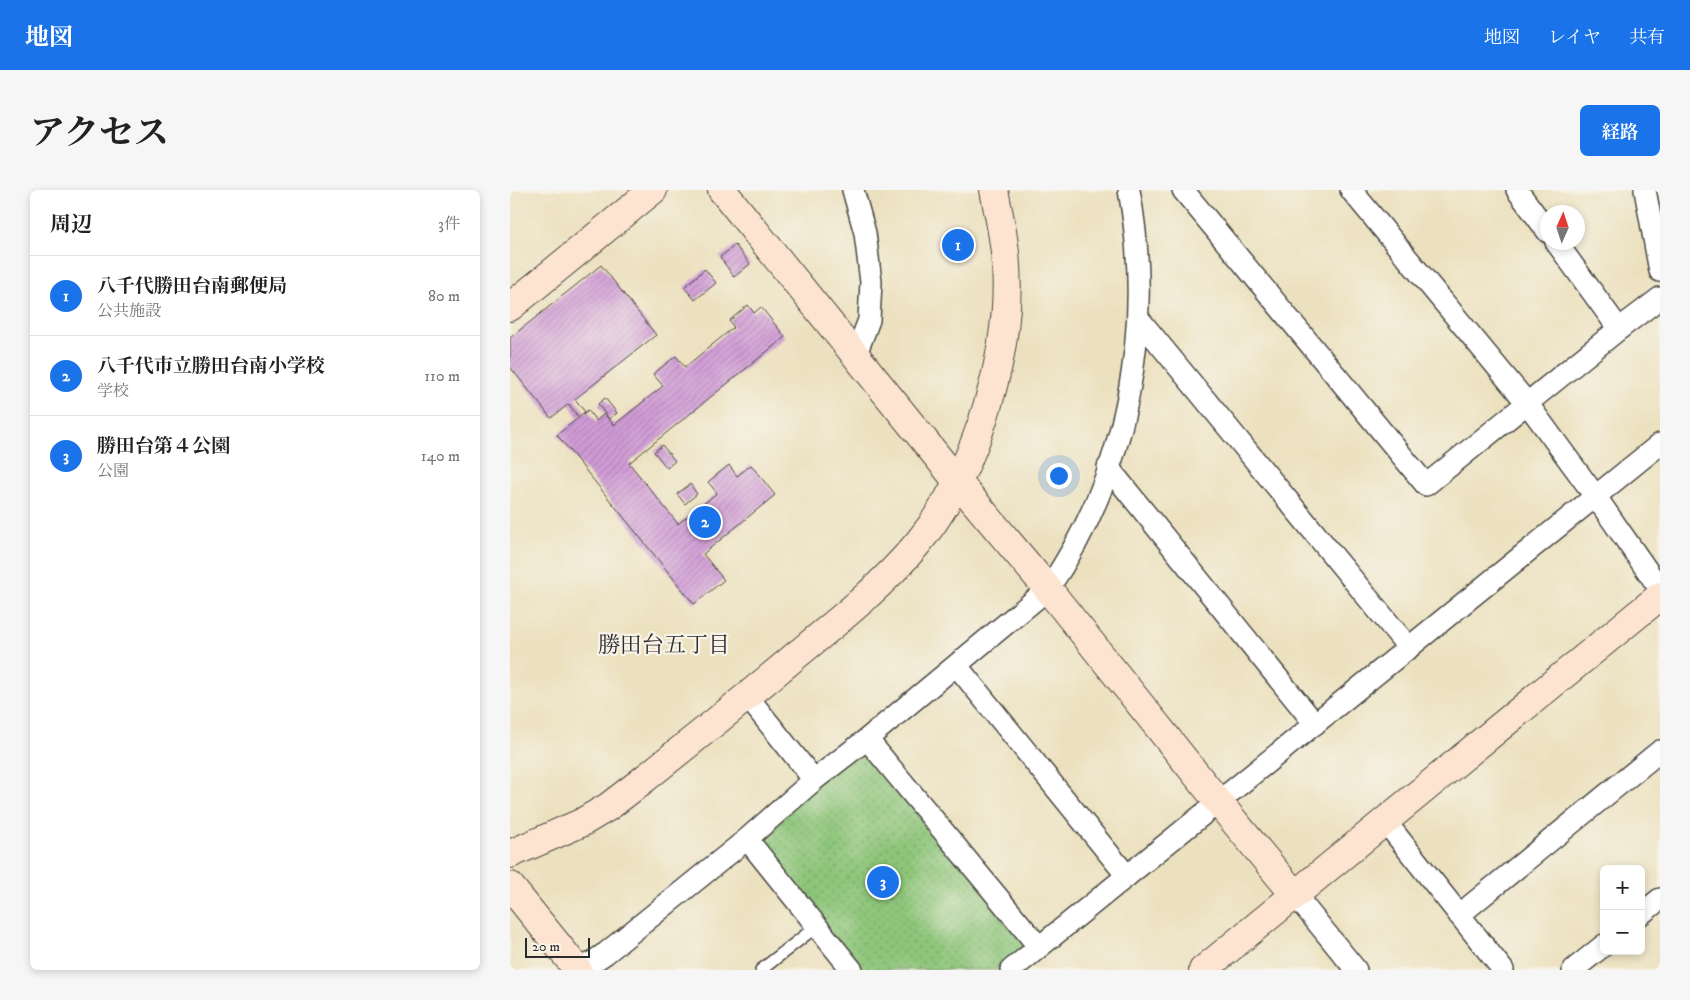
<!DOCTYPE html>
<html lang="ja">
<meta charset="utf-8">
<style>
body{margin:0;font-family:"IM FELL DW Pica","Noto Serif JP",serif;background:#f6f6f6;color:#222}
.controls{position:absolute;right:15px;bottom:15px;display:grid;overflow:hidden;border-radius:8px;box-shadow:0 2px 8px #0003}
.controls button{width:45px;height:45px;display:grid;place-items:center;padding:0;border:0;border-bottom:1px solid #e0e0e0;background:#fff;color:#222;font:25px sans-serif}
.compass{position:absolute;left:1030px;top:15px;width:45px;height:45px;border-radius:50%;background:#fff;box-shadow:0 2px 8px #0003;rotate:3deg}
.scale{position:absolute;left:15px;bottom:12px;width:65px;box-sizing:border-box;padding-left:5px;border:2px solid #2b2b2b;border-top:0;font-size:14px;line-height:18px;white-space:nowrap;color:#2b2b2b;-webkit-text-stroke:4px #f7f3e8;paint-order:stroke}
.you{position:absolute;left:548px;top:285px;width:18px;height:18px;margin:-12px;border:4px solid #fff;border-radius:50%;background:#1a73e8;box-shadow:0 0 0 8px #1a73e833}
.badge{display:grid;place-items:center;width:32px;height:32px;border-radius:50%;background:#1a73e8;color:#fff;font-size:16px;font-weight:700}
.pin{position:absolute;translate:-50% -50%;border:2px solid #fff;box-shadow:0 1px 5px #0006}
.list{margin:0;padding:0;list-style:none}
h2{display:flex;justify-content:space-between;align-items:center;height:65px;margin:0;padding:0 20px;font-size:21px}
h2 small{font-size:16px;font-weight:400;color:#767676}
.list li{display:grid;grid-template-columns:32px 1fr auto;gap:15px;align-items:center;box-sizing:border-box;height:80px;padding:0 20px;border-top:1px solid #e0e0e0}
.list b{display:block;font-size:19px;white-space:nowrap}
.list p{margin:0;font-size:16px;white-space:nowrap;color:#767676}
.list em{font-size:16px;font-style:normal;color:#767676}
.map{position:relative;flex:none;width:1150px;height:780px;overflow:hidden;border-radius:8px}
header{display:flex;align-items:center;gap:30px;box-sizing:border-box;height:70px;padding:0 25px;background:#1a73e8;color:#fff}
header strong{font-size:24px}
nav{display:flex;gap:28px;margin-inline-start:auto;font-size:18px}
.intro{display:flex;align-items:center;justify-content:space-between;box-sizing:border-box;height:120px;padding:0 30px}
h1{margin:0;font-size:35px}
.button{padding:12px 22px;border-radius:8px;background:#1a73e8;color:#fff;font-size:18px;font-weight:700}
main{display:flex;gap:30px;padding:0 30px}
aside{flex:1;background:#fff;border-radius:8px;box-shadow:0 2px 8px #0003}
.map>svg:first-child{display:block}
.park{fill:url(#park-dots);stroke:#5c7852}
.building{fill:url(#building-hatch)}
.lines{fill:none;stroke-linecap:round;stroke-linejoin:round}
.lane-casing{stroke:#484641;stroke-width:14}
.street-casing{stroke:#484641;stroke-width:24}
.secondary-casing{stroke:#484641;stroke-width:30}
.lane{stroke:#fff;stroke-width:11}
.street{stroke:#fff;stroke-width:21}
.secondary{stroke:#fde4d1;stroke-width:28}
.labels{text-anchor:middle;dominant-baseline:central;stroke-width:4.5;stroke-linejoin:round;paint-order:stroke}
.neighbourhood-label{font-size:22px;fill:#2b2b2b;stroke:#f7f3e8}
</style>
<header>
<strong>地図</strong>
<nav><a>地図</a><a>レイヤ</a><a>共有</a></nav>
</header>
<div class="intro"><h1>アクセス</h1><a class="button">経路</a></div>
<main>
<aside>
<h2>周辺<small>3件</small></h2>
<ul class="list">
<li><span class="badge">1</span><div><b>八千代勝田台南郵便局</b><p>公共施設</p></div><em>80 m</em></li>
<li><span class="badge">2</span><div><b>八千代市立勝田台南小学校</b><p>学校</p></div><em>110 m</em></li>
<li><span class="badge">3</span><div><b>勝田台第４公園</b><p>公園</p></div><em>140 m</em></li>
</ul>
</aside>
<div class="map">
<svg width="1150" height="780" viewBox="0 0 1150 780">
<defs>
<pattern id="park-dots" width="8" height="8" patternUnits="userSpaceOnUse" patternTransform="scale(1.25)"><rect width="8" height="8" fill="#8dc579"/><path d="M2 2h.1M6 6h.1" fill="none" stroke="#73a063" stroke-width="1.8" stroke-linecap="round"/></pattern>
<pattern id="building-hatch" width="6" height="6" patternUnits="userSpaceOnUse" patternTransform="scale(1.25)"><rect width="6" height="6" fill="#d19cd7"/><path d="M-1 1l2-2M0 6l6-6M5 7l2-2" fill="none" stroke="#aa7faf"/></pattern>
</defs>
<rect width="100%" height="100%" fill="#f7f3e8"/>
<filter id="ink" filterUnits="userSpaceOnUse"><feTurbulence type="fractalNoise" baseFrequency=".02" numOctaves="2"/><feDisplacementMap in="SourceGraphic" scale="10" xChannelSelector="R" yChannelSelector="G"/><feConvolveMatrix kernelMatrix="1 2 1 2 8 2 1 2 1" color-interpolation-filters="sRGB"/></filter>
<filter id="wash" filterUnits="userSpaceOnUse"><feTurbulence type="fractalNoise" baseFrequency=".0096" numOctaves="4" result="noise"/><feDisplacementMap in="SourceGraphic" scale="20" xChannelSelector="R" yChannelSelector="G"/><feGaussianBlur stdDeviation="1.12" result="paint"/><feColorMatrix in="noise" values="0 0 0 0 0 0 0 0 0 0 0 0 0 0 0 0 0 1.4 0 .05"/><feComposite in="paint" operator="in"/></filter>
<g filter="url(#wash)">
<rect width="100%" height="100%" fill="#ece1bf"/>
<polygon class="park" points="357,549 529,757 501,780 342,780 237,649"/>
<g id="blocks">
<g class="building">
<polygon points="225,55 240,74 224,87 210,67"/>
<polygon points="91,75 146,145 65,209 75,222 68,227 59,214 41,228 0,177 0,148"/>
<polygon points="195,79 206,93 185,110 174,97"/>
<polygon points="238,115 244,123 251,117 275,147 119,273 168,334 207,303 198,292 219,275 227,286 241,275 265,305 193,364 214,390 184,414 47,245 78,220 86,231 94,224 104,235 153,196 143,184 166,166 175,177 224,137 219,131"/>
<polygon points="95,208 107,223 99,229 88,214"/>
<polygon points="152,255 165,271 157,278 144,262"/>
<polygon points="180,294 187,304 175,314 167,304"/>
</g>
</g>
</g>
<g filter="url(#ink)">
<use href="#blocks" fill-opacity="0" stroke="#484641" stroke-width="1"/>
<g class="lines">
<g class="lane-casing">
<polyline id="lane" points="251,780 307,736"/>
</g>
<g class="street-casing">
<g id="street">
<polyline points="343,0 355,43 361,92 359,130 346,164"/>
<polyline points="673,0 916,295 1109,139 1150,108"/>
<polyline points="841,0 1017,213 1086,307 1150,399"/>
<polyline points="1007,0 1038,42"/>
<polyline points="1135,0 1150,81"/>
<polyline points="1046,52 1109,139"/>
<polyline points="629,129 899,458"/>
<polyline points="598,277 805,534"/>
<polyline points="447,476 617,686"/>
<polyline points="237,506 304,590"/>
<polyline points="357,549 529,757"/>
<polyline points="875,631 993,780"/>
<polyline points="237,649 342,780"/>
<polyline points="785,705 846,780"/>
<polyline points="1131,724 1150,709"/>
<polyline points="949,725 1150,561"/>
<path d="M71,780l25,-17 141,-114 67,-59 53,-41 181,-150c80,-116 106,-261 81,-399"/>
<polyline points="501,780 1150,254"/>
<polyline points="1063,780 1094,755"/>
</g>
</g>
<g class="secondary-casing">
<g id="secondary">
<polyline points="212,0 447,291 538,399 709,613 785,705"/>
<polyline points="0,117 143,0"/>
<path d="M0,664l71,-31 27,-16 30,-23c54,-43 108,-86 161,-131 43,-35 83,-67 119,-110 59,-72 97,-197 87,-290 -2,-21 -7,-42 -11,-63"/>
<polyline points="0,696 68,780"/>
<polyline points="693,780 1150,406"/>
</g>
</g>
<use href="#lane" class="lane"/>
<use href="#street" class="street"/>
<use href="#secondary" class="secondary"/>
</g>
</g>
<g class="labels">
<g class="neighbourhood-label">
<text x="154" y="455">勝田台五丁目</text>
</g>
</g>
</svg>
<div class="controls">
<button>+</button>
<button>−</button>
</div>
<svg class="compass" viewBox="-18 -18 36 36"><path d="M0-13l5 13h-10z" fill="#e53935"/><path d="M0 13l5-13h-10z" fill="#767676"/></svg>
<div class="scale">20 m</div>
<div class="you"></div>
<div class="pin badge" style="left:448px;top:55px">1</div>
<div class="pin badge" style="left:195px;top:332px">2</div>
<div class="pin badge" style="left:373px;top:692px">3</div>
</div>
</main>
